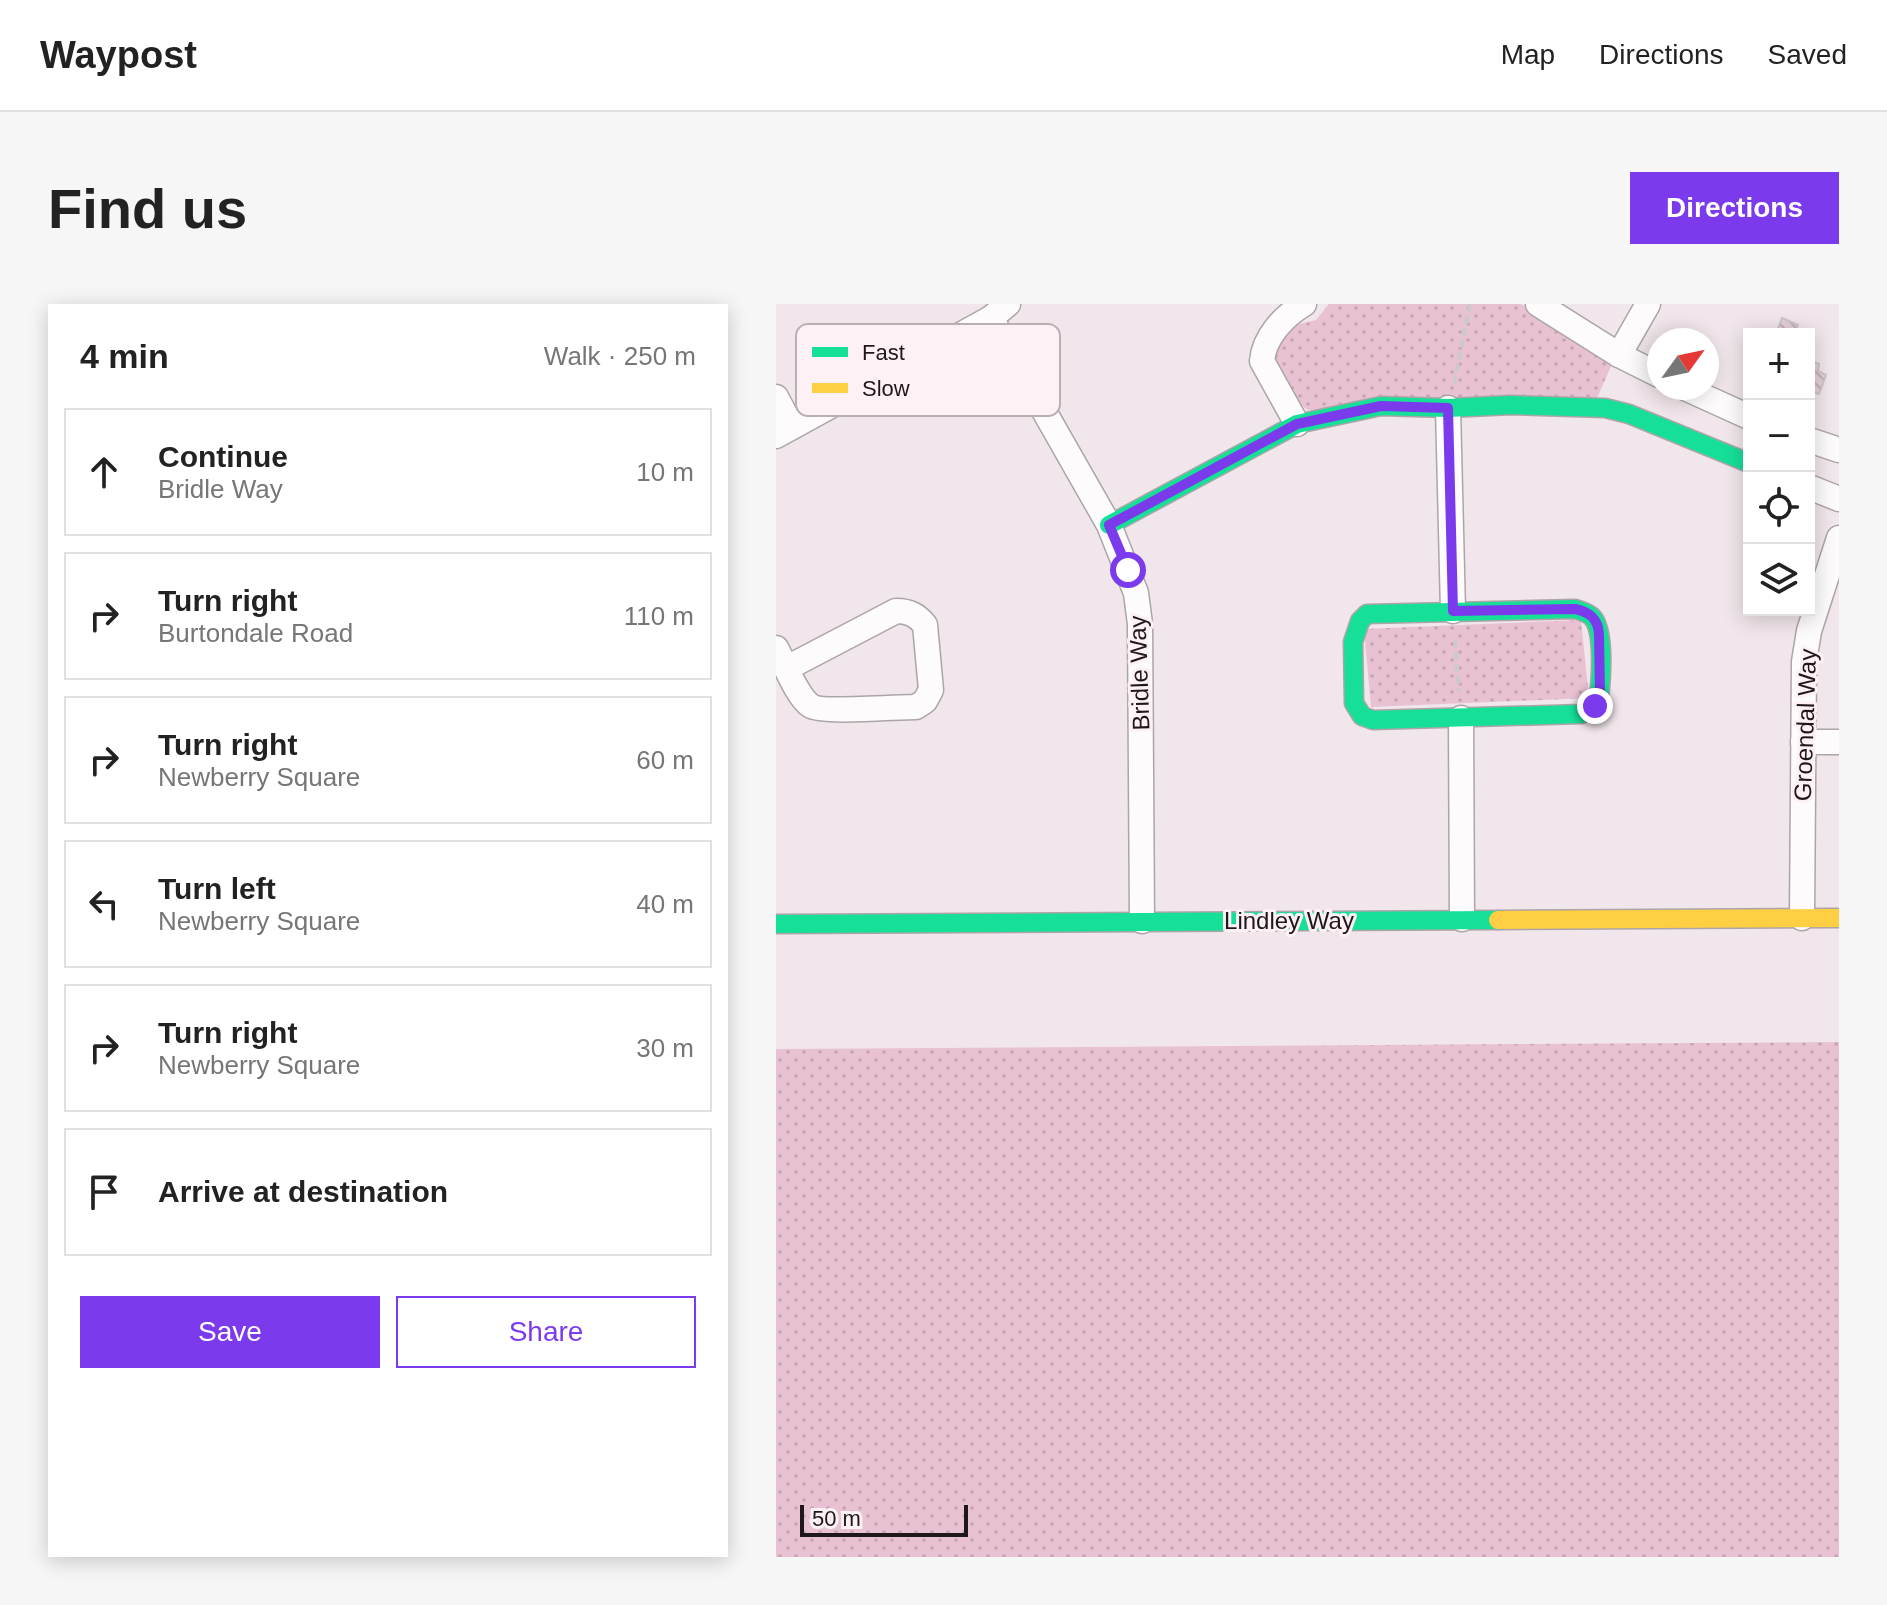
<!DOCTYPE html>
<meta charset="utf-8">
<style>
body{margin:0;font-family:Helvetica,sans-serif;background:#f6f6f6;color:#222}
.controls{position:absolute;right:24px;top:24px;display:grid;overflow:hidden;border-radius:0px;box-shadow:0 4px 20px #0003}
.controls button{width:72px;height:72px;display:grid;place-items:center;padding:0;border:0;border-bottom:2px solid #e0e0e0;background:#fff;color:#222;font:40px sans-serif}
.compass{position:absolute;left:871px;top:24px;width:72px;height:72px;border-radius:50%;background:#fff;box-shadow:0 4px 20px #0003;rotate:57deg}
.scale{position:absolute;left:24px;bottom:20px;width:168px;box-sizing:border-box;padding-left:8px;border:4px solid #1f181b;border-top:0;font-size:22px;line-height:28px;white-space:nowrap;color:#1f181b;-webkit-text-stroke:6px #fdf1f6;paint-order:stroke}
.stop{position:absolute;width:24px;height:24px;margin:-18px;border:6px solid #7c3aed;border-radius:50%;background:#fff}
.stop.end{background:#7c3aed;border-color:#fff;box-shadow:0 2px 8px #0008}
.list{margin:0;padding:0;list-style:none}
h2{display:flex;justify-content:space-between;align-items:center;height:104px;margin:0;padding:0 32px;font-size:34px}
h2 small{font-size:26px;font-weight:400;color:#767676}
.list li{display:grid;grid-template-columns:52px 1fr auto;gap:24px;align-items:center;box-sizing:border-box;height:128px;margin:0 16px 16px;padding:0 16px;border:2px solid #e0e0e0;border-radius:0px}
.list b{display:block;font-size:30px;white-space:nowrap}
.list p{margin:0;font-size:26px;white-space:nowrap;color:#767676}
.list em{font-size:26px;font-style:normal;color:#767676}
.actions{display:flex;gap:16px;padding:24px 32px}
.actions a{flex:1;padding:18px 0;border:2px solid #7c3aed;border-radius:0px;text-align:center;font-size:28px;color:#7c3aed}
.actions .main{background:#7c3aed;color:#fff}
.icon{flex:none;width:44px;height:44px;fill:none;stroke:currentColor;stroke-width:2;stroke-linecap:round;stroke-linejoin:round}
.map{position:relative;flex:none;width:1063px;height:1253px;overflow:hidden;border-radius:0px}
header{display:flex;align-items:center;gap:48px;box-sizing:border-box;height:112px;padding:0 40px;background:#fff;border-bottom:2px solid #e0e0e0}
header strong{font-size:38px}
nav{display:flex;gap:44px;margin-inline-start:auto;font-size:28px}
.intro{display:flex;align-items:center;justify-content:space-between;box-sizing:border-box;height:192px;padding:0 48px}
h1{margin:0;font-size:56px}
.button{padding:20px 36px;border-radius:0px;background:#7c3aed;color:#fff;font-size:28px;font-weight:700}
main{display:flex;gap:48px;padding:0 48px}
aside{flex:1;background:#fff;border-radius:0px;box-shadow:0 4px 20px #0003}
.map>svg:first-child{display:block}
.grass{fill:url(#grass-dots)}
.building{fill:url(#building-back-hatch);stroke:#cdc4c8;stroke-width:2}
.lines{fill:none;stroke-linecap:round;stroke-linejoin:round}
.street-casing{stroke:#aca5a8;stroke-width:27}
.fast-casing{stroke:#aca5a8;stroke-width:21}
.slow-casing{stroke:#aca5a8;stroke-width:21}
.path{stroke:#cdc9ca;stroke-width:4;stroke-dasharray:8 4;stroke-linecap:butt}
.street{stroke:#fdfbfc;stroke-width:24}
.fast{stroke:#16e098;stroke-width:18}
.slow{stroke:#ffcf43;stroke-width:18}
.route{stroke:#7c3aed;stroke-width:10}
.labels{text-anchor:middle;dominant-baseline:central;stroke-width:6;stroke-linejoin:round;paint-order:stroke}
.street-label{font-size:24px;fill:#1f181b;stroke:#fdf1f6}
.key{fill:#fdf1f6;stroke:#bab0b4;stroke-width:2}
.key-label{font-size:22px;fill:#1f181b}
</style>
<header>
<strong>Waypost</strong>
<nav><a>Map</a><a>Directions</a><a>Saved</a></nav>
</header>
<div class="intro"><h1>Find us</h1><a class="button">Directions</a></div>
<main>
<aside>
<h2>4 min<small>Walk · 250 m</small></h2>
<ul class="list">
<li><svg class="icon" aria-label="ahead" viewBox="0 0 24 24"><path d="M12 20V5M6 11l6-6 6 6"/></svg><div><b>Continue</b><p>Bridle Way</p></div><em>10 m</em></li>
<li><svg class="icon" aria-label="right" viewBox="0 0 24 24"><path d="M7 20v-9h11M14 6l5 5-5 5"/></svg><div><b>Turn right</b><p>Burtondale Road</p></div><em>110 m</em></li>
<li><svg class="icon" aria-label="right" viewBox="0 0 24 24"><path d="M7 20v-9h11M14 6l5 5-5 5"/></svg><div><b>Turn right</b><p>Newberry Square</p></div><em>60 m</em></li>
<li><svg class="icon" aria-label="left" viewBox="0 0 24 24"><path d="M17 20v-9H6M10 6l-5 5 5 5"/></svg><div><b>Turn left</b><p>Newberry Square</p></div><em>40 m</em></li>
<li><svg class="icon" aria-label="right" viewBox="0 0 24 24"><path d="M7 20v-9h11M14 6l5 5-5 5"/></svg><div><b>Turn right</b><p>Newberry Square</p></div><em>30 m</em></li>
<li><svg class="icon" aria-label="arrive" viewBox="0 0 24 24"><path d="M6 21V4h12l-3 4 3 4H6"/></svg><div><b>Arrive at destination</b></div></li>
</ul>
<div class="actions"><a class="main">Save</a><a>Share</a></div>
</aside>
<div class="map">
<svg width="1063" height="1253" viewBox="0 0 1063 1253">
<defs>
<pattern id="grass-dots" width="8" height="8" patternUnits="userSpaceOnUse" patternTransform="scale(2)"><rect width="8" height="8" fill="#e8c1d3"/><path d="M2 2h.1M6 6h.1" fill="none" stroke="#c7a5b5" stroke-width="1.8" stroke-linecap="round"/></pattern>
<pattern id="building-back-hatch" width="6" height="6" patternUnits="userSpaceOnUse" patternTransform="scale(2)"><rect width="6" height="6" fill="#e5cfd9"/><path d="M-1 5l2 2M0 0l6 6M5-1l2 2" fill="none" stroke="#c4b1ba"/></pattern>
</defs>
<rect width="100%" height="100%" fill="#f1e6eb"/>
<g class="grass">
<path d="M553,0h192l91,60 -15,34 -289,12c-17,-9 -32,-38 -35,-57l18,-27 25,-6z"/>
<polygon points="805,316 813,394 595,403 588,325"/>
<polygon points="1063,738 1063,1253 0,1253 0,745"/>
</g>
<g class="building">
<polygon points="1006,14 1022,21 1018,30 1000,30"/>
<polygon points="1033,56 1043,60 1042,67 1050,71 1043,90 1033,87"/>
</g>
<g class="lines">
<g class="street-casing">
<g id="street">
<polyline points="762,0 843,51 883,71"/>
<polyline points="215,14 333,221 360,289 364,320 366,617"/>
<polyline points="843,51 872,0"/>
<polyline points="909,84 973,113"/>
<polyline points="0,93 16,123"/>
<polyline points="672,104 677,307"/>
<path d="M521,120l-35,-63c2,-24 22,-45 42,-57"/>
<polyline points="0,132 215,14 232,0"/>
<polyline points="1033,136 1063,146"/>
<polyline points="1033,183 1063,195"/>
<path d="M0,344c8,14 21,49 35,58 11,7 86,1 105,1l9,-6 6,-11 -6,-65c-8,-10 -16,-14 -29,-14l-109,57"/>
<polyline points="685,414 686,615"/>
<polyline points="1027,438 1063,438"/>
<polyline points="1026,614 1028,358 1033,327 1063,234"/>
</g>
</g>
<g class="fast-casing">
<g id="fast">
<polyline points="333,221 521,120 605,102 672,104 736,101 829,104 853,110 973,159"/>
<path d="M799,305c6,2 12,3 17,8 13,13 9,63 7,81 -3,10 -9,13 -18,16l-208,6 -11,-4 -8,-13 -1,-61 7,-21 7,-7z"/>
<polyline points="0,620 722,616"/>
</g>
</g>
<g class="slow-casing">
<polyline id="slow" points="722,616 1063,614"/>
</g>
<g class="path">
<polyline points="678,79 694,0"/>
<polyline points="679,336 683,387"/>
</g>
<use href="#street" class="street"/>
<use href="#fast" class="fast"/>
<use href="#slow" class="slow"/>
</g>
<g class="lines">
<path class="route" d="M352,266l-19,-45 188,-101 84,-18 67,2 5,203 122,-2c15,3 23,10 24,25l1,60 -5,12"/>
</g>
<g class="labels">
<g class="street-label">
<text transform="translate(363 369) rotate(-92)">Bridle Way</text>
<text transform="translate(1029 421) rotate(-88)">Groendal Way</text>
<text x="513" y="616">Lindley Way</text>
</g>
</g>
<rect x="20" y="20" width="264" height="92" rx="12" class="key"/>
<rect x="36" y="43" width="36" height="10" fill="#16e098"/>
<rect x="36" y="79" width="36" height="10" fill="#ffcf43"/>
<g class="key-label">
<text x="86" y="56">Fast</text>
<text x="86" y="92">Slow</text>
</g>
</svg>
<div class="controls">
<button>+</button>
<button>−</button>
<button><svg class="icon" aria-label="locate" viewBox="0 0 24 24"><circle cx="12" cy="12" r="6"/><path d="M12 2v4M12 18v4M2 12h4M18 12h4"/></svg></button>
<button><svg class="icon" aria-label="layers" viewBox="0 0 24 24"><path d="M12 4l9 5-9 5-9-5zM3 14l9 5 9-5"/></svg></button>
</div>
<svg class="compass" viewBox="-18 -18 36 36"><path d="M0-13l5 13h-10z" fill="#e53935"/><path d="M0 13l5-13h-10z" fill="#767676"/></svg>
<div class="scale">50 m</div>
<div class="stop" style="left:352px;top:266px"></div>
<div class="stop end" style="left:819px;top:402px"></div>
</div>
</main>
